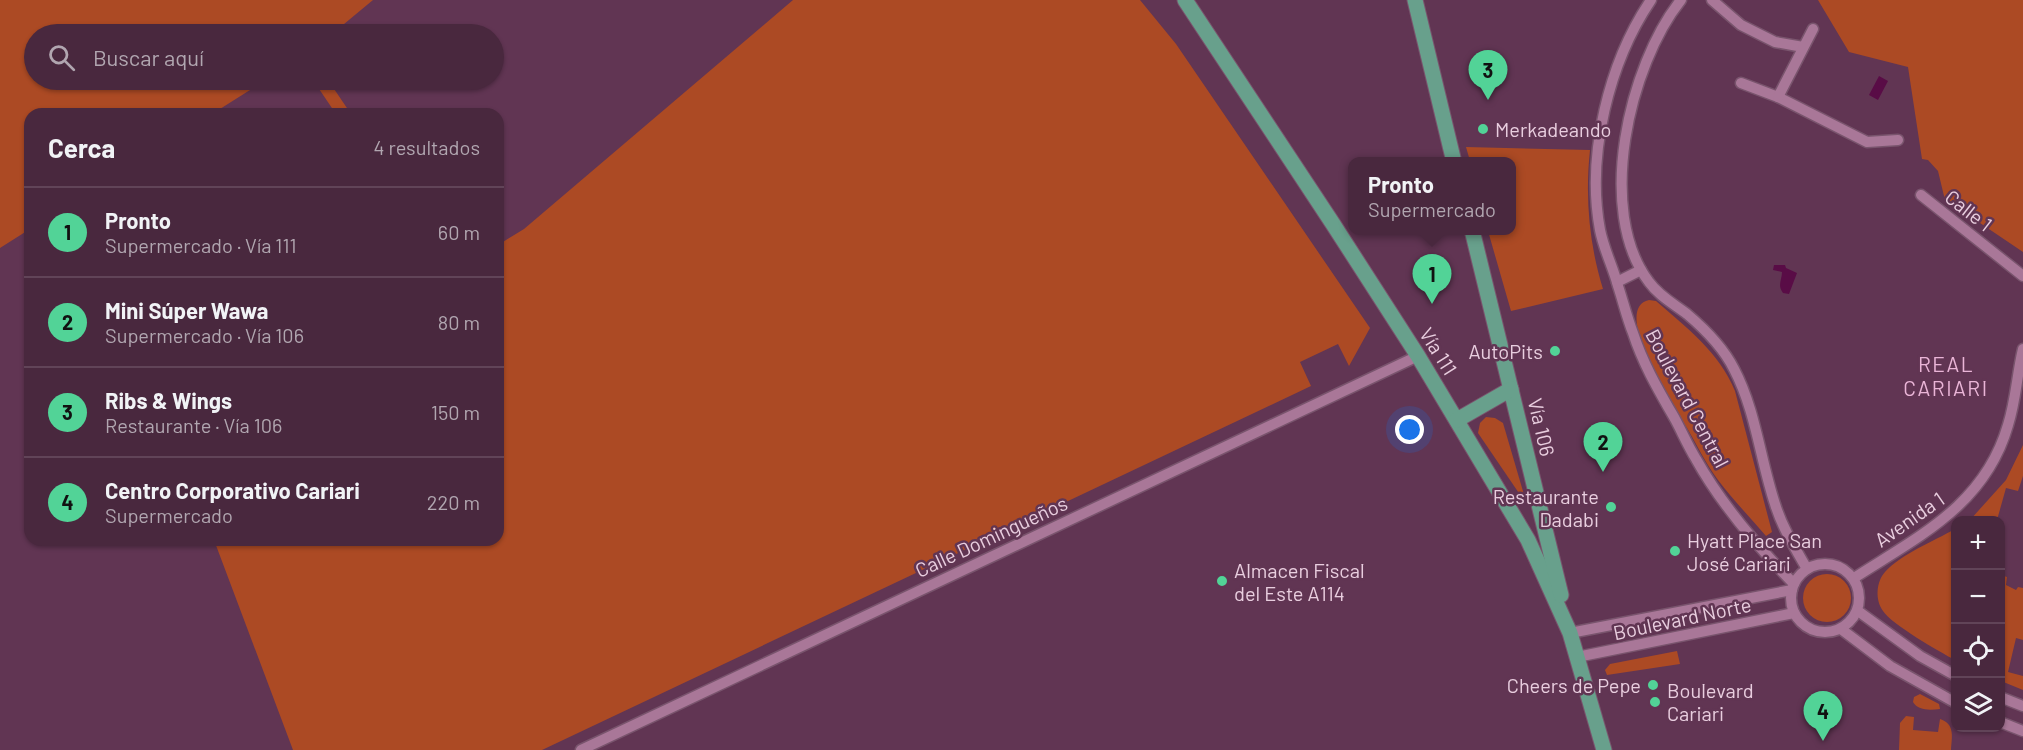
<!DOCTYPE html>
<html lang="es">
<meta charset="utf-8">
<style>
body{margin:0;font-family:Barlow,sans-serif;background:#503045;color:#f1f3f6}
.controls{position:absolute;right:18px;bottom:18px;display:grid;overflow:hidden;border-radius:12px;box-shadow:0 2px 4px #0004}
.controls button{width:54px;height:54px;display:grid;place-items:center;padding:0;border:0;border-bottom:2px solid #614458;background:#49283e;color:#f1f3f6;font:30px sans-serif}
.you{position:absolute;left:1410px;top:430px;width:21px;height:21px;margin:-15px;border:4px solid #fff;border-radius:50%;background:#1a73e8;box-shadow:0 0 0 9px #1a73e833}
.badge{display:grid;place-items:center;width:39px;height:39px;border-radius:50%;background:#52d397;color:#111;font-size:20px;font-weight:700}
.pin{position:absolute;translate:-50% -50px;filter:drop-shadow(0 2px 3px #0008)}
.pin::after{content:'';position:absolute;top:32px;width:21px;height:18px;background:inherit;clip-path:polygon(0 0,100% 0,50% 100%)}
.popup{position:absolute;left:1348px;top:157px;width:168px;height:78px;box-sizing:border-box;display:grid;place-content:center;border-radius:12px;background:#49283e;filter:drop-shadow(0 2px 4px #0005);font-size:20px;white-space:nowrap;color:#b1a6b0}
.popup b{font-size:22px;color:#f1f3f6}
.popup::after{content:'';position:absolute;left:50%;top:100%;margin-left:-12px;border:12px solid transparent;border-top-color:#49283e}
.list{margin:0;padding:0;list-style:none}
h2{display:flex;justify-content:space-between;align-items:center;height:78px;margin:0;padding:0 24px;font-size:26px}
h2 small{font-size:20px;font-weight:400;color:#b1a6b0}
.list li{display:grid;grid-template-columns:39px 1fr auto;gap:18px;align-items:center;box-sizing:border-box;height:90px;padding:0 24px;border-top:2px solid #614458}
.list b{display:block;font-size:22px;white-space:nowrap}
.list p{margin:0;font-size:20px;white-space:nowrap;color:#b1a6b0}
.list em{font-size:20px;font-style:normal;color:#b1a6b0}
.icon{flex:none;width:33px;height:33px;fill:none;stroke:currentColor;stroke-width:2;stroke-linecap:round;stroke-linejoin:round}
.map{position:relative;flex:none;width:2023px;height:750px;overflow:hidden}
.search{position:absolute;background:#49283e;box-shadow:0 2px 4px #0004;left:24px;top:24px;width:480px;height:66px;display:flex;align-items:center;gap:15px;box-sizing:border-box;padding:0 21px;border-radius:33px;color:#b1a6b0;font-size:22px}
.panel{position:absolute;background:#49283e;box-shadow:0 2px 4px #0004;left:24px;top:108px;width:480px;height:438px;border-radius:18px}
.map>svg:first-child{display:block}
.green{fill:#ac4a24}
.water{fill:#590c46}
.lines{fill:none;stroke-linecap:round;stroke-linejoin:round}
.minor-casing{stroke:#79546d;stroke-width:13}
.major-casing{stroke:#79546d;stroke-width:17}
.minor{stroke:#a97798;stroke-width:10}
.major{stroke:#68a08c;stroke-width:15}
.poi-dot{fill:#52d397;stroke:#613553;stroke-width:2}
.labels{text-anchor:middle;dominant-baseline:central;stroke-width:5;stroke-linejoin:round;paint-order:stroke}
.poi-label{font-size:20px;fill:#e9cedf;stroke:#613553;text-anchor:start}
.street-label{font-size:20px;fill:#e9cedf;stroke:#613553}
.neighbourhood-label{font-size:21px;letter-spacing:1.5px;fill:#eab5d7;stroke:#613553}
</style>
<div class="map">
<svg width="2023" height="750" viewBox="0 0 2023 750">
<rect width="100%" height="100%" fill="#613553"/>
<g class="green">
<polygon points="0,0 373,0 332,34 34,34 34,80 266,80 212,114 30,114 30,229 0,248"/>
<polygon points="793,0 1140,0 1176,44 1370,328 1349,366 1338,344 1300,362 1311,386 542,750 293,750 214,540 498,540 498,245 524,229"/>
<polygon points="1818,0 2023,0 2023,252 1946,200 1944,196 1938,171 1928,160 1922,159 1908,67 1849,52"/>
<polygon points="313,80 328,80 351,114 336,114"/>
<path d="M1466,147l124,3c-5,47 -1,94 13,139l-92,22 -23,-80 24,-1v-68l-42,-1z"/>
<path d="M1649,300l7,1c31,27 63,51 79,90l37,141 -6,4c-16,-19 -34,-37 -48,-56 -12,-16 -21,-35 -31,-52 -10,-17 -78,-119 -38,-128z"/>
<polygon points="1486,417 1495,418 1503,423 1527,505 1478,433 1480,423"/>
<polygon points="2023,445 2023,476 2018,491 2006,488 1997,520 1970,520 2006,480"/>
<path d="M1955,529v131c-15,-8 -64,-36 -72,-49 -8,-11 -7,-29 2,-39 16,-18 49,-31 70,-43z"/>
<circle cx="1827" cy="598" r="24"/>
<polygon points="2001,575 2007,577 2006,585 2016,590 2018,587 2023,588 2023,640 2016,638 2008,672 2023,676 2023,690 2001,681"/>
<polygon points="1677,651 1680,664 1607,675 1605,670 1610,664"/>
<path d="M1920,694l19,10 1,5c-10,1 -22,2 -27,-7l1,-5z"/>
<path d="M1906,716l8,1 -1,13 25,2 2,-13c15,5 12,17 11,31h-52l1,-27z"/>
</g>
<g class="water">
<polygon points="1879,76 1888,81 1878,100 1869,95"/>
<path d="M1774,265h11l1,3 11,5 -8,21 -6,-1c-6,-8 -1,-13 -1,-21l-9,-2z"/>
</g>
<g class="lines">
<g class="minor-casing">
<g id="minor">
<path d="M1651,0c-42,62 -65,155 -51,230 4,20 13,37 18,56 5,15 9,32 15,47 10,31 26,58 42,86 7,13 13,27 21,40 25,45 62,88 98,125"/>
<path d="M1681,0c-52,65 -86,211 -32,282 10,14 25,22 38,32 19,16 36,33 47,55 22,42 26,90 41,135 7,23 20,44 32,65"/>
<polyline points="1712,0 1741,25 1775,42 1803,47"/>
<polyline points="1741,83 1778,97 1867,142 1898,140"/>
<polyline points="1778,97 1813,29"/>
<polyline points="1921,195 2023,276"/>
<polyline points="1617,282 1641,270"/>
<circle cx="1825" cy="598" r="34"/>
<path d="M1854,578c65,-42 131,-73 154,-153 8,-25 9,-51 15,-76"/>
<polyline points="1858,611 1920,656 1956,676"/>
<polyline points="1841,629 1890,666 1956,703"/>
<polyline points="1570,633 1792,590"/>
<polyline points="1577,657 1794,613"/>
<polyline points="2000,697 2023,706"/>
<polyline points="2000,722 2023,731"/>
<polyline points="581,750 1418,356"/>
</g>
</g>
<g class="major-casing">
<g id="major">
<polyline points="1185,0 1333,224 1418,356 1528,540 1570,633 1604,750"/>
<polyline points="1415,0 1454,162"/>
<polyline points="1472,230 1561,595"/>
<polyline points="1457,420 1511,389"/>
</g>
</g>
<use href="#minor" class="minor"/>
<use href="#major" class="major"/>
</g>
<g class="poi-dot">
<circle cx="1483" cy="129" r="6"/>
<circle cx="1555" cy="351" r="6"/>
<circle cx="1611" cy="507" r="6"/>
<circle cx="1675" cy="551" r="6"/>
<circle cx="1222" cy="581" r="6"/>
<circle cx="1653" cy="685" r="6"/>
<circle cx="1655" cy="702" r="6"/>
</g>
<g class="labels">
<g class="poi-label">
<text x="1495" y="129">Merkadeando</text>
<text x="1543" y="351" text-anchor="end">AutoPits</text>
<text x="1599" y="496" text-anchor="end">Restaurante<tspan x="1599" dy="23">Dadabi</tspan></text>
<text x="1687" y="540">Hyatt Place San<tspan x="1687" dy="23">José Cariari</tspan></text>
<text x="1234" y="570">Almacen Fiscal<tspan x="1234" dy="23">del Este A114</tspan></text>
<text x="1641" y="685" text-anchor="end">Cheers de Pepe</text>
<text x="1667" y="690">Boulevard<tspan x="1667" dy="23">Cariari</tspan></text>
</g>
<g class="street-label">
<text transform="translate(1969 210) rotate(38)">Calle 1</text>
<text transform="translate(1439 351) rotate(58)">Vía 111</text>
<text transform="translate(1688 398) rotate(62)">Boulevard Central</text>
<text transform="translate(1542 427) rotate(77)">Vía 106</text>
<text transform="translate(1909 519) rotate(-35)">Avenida 1</text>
<text transform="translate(991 536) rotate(-25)">Calle Domingueños</text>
<text transform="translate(1682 618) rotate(-12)">Boulevard Norte</text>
</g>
<g class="neighbourhood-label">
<text x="1946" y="363">REAL<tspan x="1946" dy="24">CARIARI</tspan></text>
</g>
</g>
</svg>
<div class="controls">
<button>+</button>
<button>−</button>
<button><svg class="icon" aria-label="locate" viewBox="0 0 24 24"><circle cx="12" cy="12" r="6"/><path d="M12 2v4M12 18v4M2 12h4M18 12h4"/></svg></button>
<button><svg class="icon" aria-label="layers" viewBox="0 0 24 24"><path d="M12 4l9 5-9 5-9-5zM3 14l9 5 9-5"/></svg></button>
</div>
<div class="you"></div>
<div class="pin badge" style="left:1432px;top:304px">1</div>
<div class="popup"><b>Pronto</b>Supermercado</div>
<div class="pin badge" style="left:1603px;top:472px">2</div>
<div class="pin badge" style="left:1488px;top:100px">3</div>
<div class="pin badge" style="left:1823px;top:741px">4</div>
<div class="search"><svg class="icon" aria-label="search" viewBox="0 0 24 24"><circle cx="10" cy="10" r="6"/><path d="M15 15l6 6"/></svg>Buscar aquí</div>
<section class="panel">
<h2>Cerca<small>4 resultados</small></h2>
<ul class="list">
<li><span class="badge">1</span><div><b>Pronto</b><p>Supermercado · Vía 111</p></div><em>60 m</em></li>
<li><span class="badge">2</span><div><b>Mini Súper Wawa</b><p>Supermercado · Vía 106</p></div><em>80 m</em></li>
<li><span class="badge">3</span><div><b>Ribs &amp; Wings</b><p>Restaurante · Vía 106</p></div><em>150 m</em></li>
<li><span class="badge">4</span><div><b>Centro Corporativo Cariari</b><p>Supermercado</p></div><em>220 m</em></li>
</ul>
</section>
</div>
